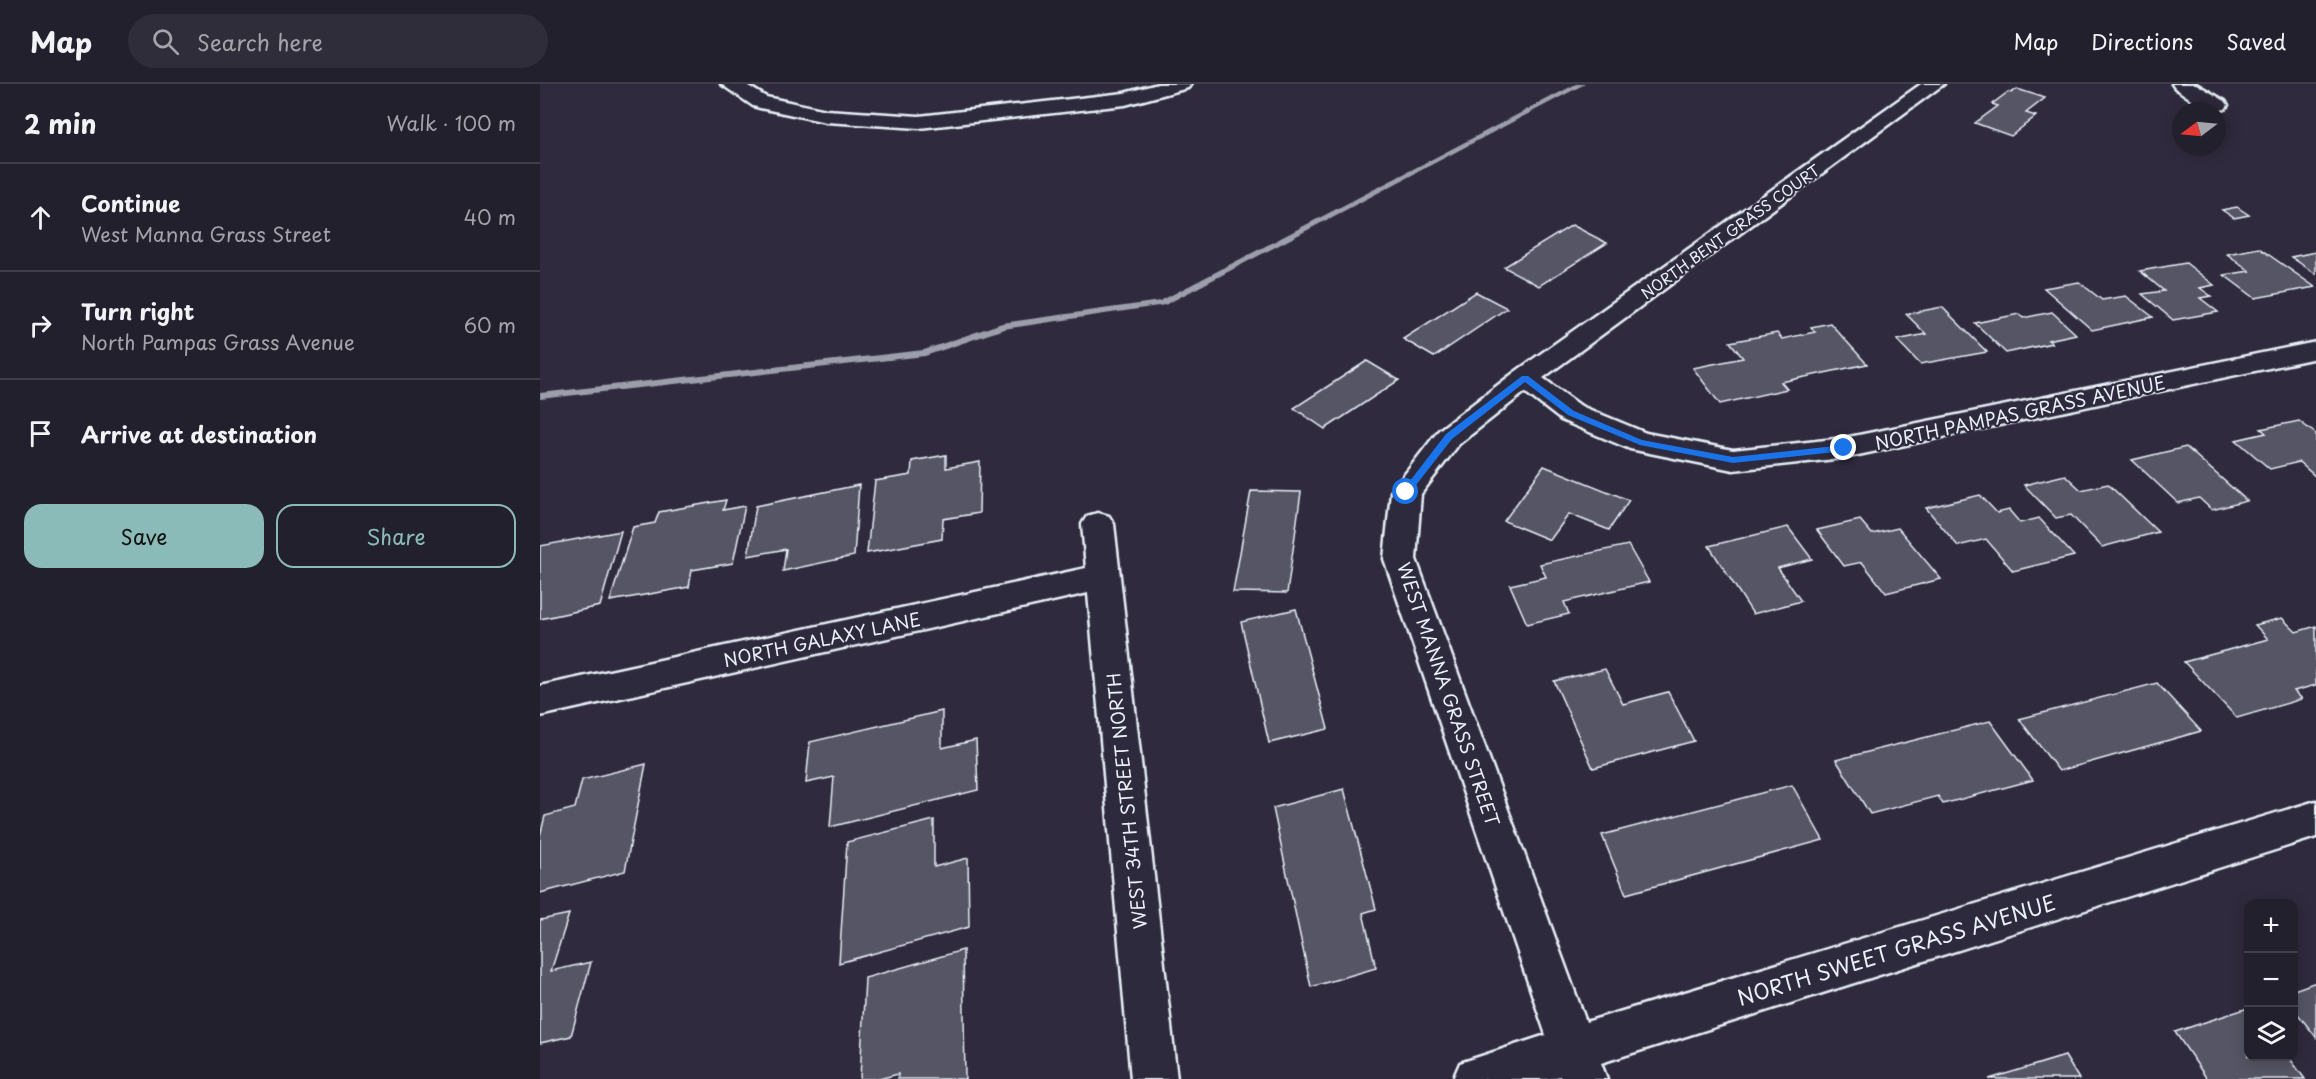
<!DOCTYPE html>
<meta charset="utf-8">
<style>
body{margin:0;font-family:"Playpen Sans",sans-serif;background:#2f2d3a;color:#f1f3f6}
.controls{position:absolute;right:18px;bottom:18px;display:grid;overflow:hidden;border-radius:12px;box-shadow:0 3px 15px #0003}
.controls button{width:54px;height:54px;display:grid;place-items:center;padding:0;border:0;border-bottom:2px solid #403e4a;background:#23202e;color:#f1f3f6;font:30px sans-serif}
.compass{position:absolute;left:1632px;top:18px;width:54px;height:54px;border-radius:50%;background:#23202e;box-shadow:0 3px 15px #0003;rotate:254deg}
.stop{position:absolute;width:18px;height:18px;margin:-14px;border:4px solid #1a73e8;border-radius:50%;background:#fff}
.stop.end{background:#1a73e8;border-color:#fff;box-shadow:0 2px 6px #0008}
.list{margin:0;padding:0;list-style:none}
h2{display:flex;justify-content:space-between;align-items:center;height:78px;margin:0;padding:0 24px;font-size:26px}
h2 small{font-size:20px;font-weight:400;color:#a3a3aa}
.list li{display:grid;grid-template-columns:39px 1fr auto;gap:18px;align-items:center;box-sizing:border-box;height:108px;padding:0 24px;border-top:2px solid #403e4a}
.list b{display:block;font-size:22px;white-space:nowrap}
.list p{margin:0;font-size:20px;white-space:nowrap;color:#a3a3aa}
.list em{font-size:20px;font-style:normal;color:#a3a3aa}
.actions{display:flex;gap:12px;padding:18px 24px}
.actions a{flex:1;padding:14px 0;border:2px solid #8bbbb9;border-radius:18px;text-align:center;font-size:21px;color:#8bbbb9}
.actions .main{background:#8bbbb9;color:#111}
.icon{flex:none;width:33px;height:33px;fill:none;stroke:currentColor;stroke-width:2;stroke-linecap:round;stroke-linejoin:round}
.map{position:relative;flex:none;width:1776px;height:995px;overflow:hidden}
header{display:flex;align-items:center;gap:36px;box-sizing:border-box;height:84px;padding:0 30px;background:#23202e;border-bottom:2px solid #403e4a}
header strong{font-size:28px}
nav{display:flex;gap:33px;margin-inline-start:auto;font-size:21px}
.search{width:420px;height:54px;background:#2f2d3a;display:flex;align-items:center;gap:15px;box-sizing:border-box;padding:0 21px;border-radius:33px;color:#a3a3aa;font-size:22px}
main{display:flex}
aside{flex:1;background:#23202e}
.map>svg:first-child{display:block}
.lines{fill:none;stroke-linecap:round;stroke-linejoin:round}
.stream{fill:#9c9fab;fill-rule:evenodd}
.building{fill:#575565;stroke:#e8f1f8;stroke-width:1.5}
.street-casing{stroke:#e8f1f8;stroke-width:5}
.street{fill:#2f2a3d;fill-rule:evenodd}
.route{fill:#1a73e8}
.labels{text-anchor:middle;dominant-baseline:central;stroke-width:4.5;stroke-linejoin:round;paint-order:stroke}
.far-street-label{font-size:15px;fill:#e8f1f8;stroke:#2f2a3d}
.street-label{font-size:18px;fill:#e8f1f8;stroke:#2f2a3d}
.near-street-label{font-size:21px;fill:#e8f1f8;stroke:#2f2a3d}
</style>
<header>
<strong>Map</strong>
<div class="search"><svg class="icon" aria-label="search" viewBox="0 0 24 24"><circle cx="10" cy="10" r="6"/><path d="M15 15l6 6"/></svg>Search here</div>
<nav><a>Map</a><a>Directions</a><a>Saved</a></nav>
</header>
<main>
<aside>
<h2>2 min<small>Walk · 100 m</small></h2>
<ul class="list">
<li><svg class="icon" aria-label="ahead" viewBox="0 0 24 24"><path d="M12 20V5M6 11l6-6 6 6"/></svg><div><b>Continue</b><p>West Manna Grass Street</p></div><em>40 m</em></li>
<li><svg class="icon" aria-label="right" viewBox="0 0 24 24"><path d="M7 20v-9h11M14 6l5 5-5 5"/></svg><div><b>Turn right</b><p>North Pampas Grass Avenue</p></div><em>60 m</em></li>
<li><svg class="icon" aria-label="arrive" viewBox="0 0 24 24"><path d="M6 21V4h12l-3 4 3 4H6"/></svg><div><b>Arrive at destination</b></div></li>
</ul>
<div class="actions"><a class="main">Save</a><a>Share</a></div>
</aside>
<div class="map">
<svg width="1776" height="995" viewBox="0 0 1776 995">
<rect width="100%" height="100%" fill="#2f2a3d"/>
<filter id="ink" filterUnits="userSpaceOnUse"><feTurbulence type="fractalNoise" baseFrequency=".0167" numOctaves="2"/><feDisplacementMap in="SourceGraphic" scale="12" xChannelSelector="R" yChannelSelector="G"/><feConvolveMatrix kernelMatrix="1 2 1 2 8 2 1 2 1" color-interpolation-filters="sRGB"/></filter>
<g filter="url(#ink)">
<g class="lines">
<polygon class="stream" points="1036,0 1045,0 625,221 464,245 385,272 0,315 0,309 384,266 462,239 620,217"/>
</g>
<g class="building">
<polygon points="1477,5 1505,14 1486,29 1496,32 1471,52 1435,39 1458,22 1452,20 1468,8 1471,9"/>
<polygon points="1697,123 1709,131 1694,134 1682,126"/>
<polygon points="1032,141 1067,159 999,202 964,183"/>
<polygon points="1719,164 1775,203 1715,214 1684,191 1710,187 1687,170"/>
<polygon points="1776,168 1776,190 1751,173"/>
<polygon points="1646,179 1674,201 1660,204 1671,212 1660,214 1678,228 1633,236 1602,210 1624,207 1600,187"/>
<polygon points="1539,198 1562,216 1586,212 1613,233 1552,246 1504,204"/>
<polygon points="936,208 967,224 894,273 863,255"/>
<polygon points="1402,223 1447,268 1380,280 1357,256 1386,250 1366,230"/>
<polygon points="1512,228 1536,250 1508,256 1512,259 1466,269 1435,239 1479,230 1483,234"/>
<polygon points="1290,239 1327,280 1241,298 1247,305 1180,320 1153,284 1203,274 1190,258 1237,249 1242,255 1275,248 1271,243"/>
<polygon points="827,277 859,296 785,345 754,324"/>
<polygon points="1759,337 1776,350 1776,393 1759,378 1730,385 1696,356 1726,349 1721,345"/>
<polygon points="1646,363 1707,417 1672,426 1659,414 1638,419 1592,376"/>
<polygon points="406,371 406,384 440,378 439,429 403,435 402,455 327,469 335,397 371,391 372,377"/>
<polygon points="1004,382 1089,416 1069,446 1029,430 1010,456 964,437"/>
<polygon points="1525,391 1541,406 1568,400 1618,448 1562,463 1531,431 1516,434 1484,401"/>
<polygon points="319,401 314,472 243,487 246,465 208,472 216,422"/>
<polygon points="711,407 761,408 747,509 693,508"/>
<polygon points="1440,411 1457,429 1469,426 1480,439 1499,434 1534,472 1473,487 1446,455 1418,462 1386,424"/>
<polygon points="186,416 183,426 205,422 193,479 152,486 149,503 70,517 93,443 115,439 119,428"/>
<polygon points="1320,436 1332,450 1358,444 1401,495 1346,509 1322,478 1304,482 1277,446"/>
<polygon points="1248,443 1272,475 1238,484 1261,517 1213,530 1169,462"/>
<polygon points="81,447 60,522 0,535 0,462"/>
<polygon points="1088,461 1109,498 1024,518 1029,530 987,540 970,501 1006,493 1000,480"/>
<polygon points="756,525 788,645 729,659 701,538"/>
<polygon points="1742,534 1756,548 1776,542 1776,601 1754,607 1762,615 1697,634 1644,578 1728,555 1715,541"/>
<polygon points="1065,585 1083,620 1128,608 1154,657 1053,684 1014,597"/>
<polygon points="1617,599 1661,647 1519,687 1479,635"/>
<polygon points="402,627 402,664 436,656 438,706 290,743 294,693 266,699 270,658"/>
<polygon points="1450,637 1493,696 1403,720 1398,712 1330,730 1296,676"/>
<polygon points="106,680 85,787 0,809 0,752 5,732 35,724 42,696"/>
<polygon points="1252,701 1283,756 1086,810 1062,751"/>
<polygon points="804,705 836,825 823,829 836,884 771,903 733,724"/>
<polygon points="394,736 394,783 428,774 429,843 299,879 307,758"/>
<polygon points="29,830 11,887 51,878 31,952 0,959 0,836"/>
<polygon points="423,866 425,995 358,995 358,990 339,995 320,995 325,894"/>
<polygon points="1776,898 1776,953 1754,925 1754,906"/>
<polygon points="1708,924 1708,972 1748,972 1765,995 1667,995 1635,948"/>
<polygon points="1525,972 1539,995 1449,995"/>
</g>
<g class="lines">
<g class="street-casing">
<g id="street">
<polygon points="181,0 205,0 226,13 286,26 379,32 584,9 618,0 651,0 648,4 585,21 379,44 286,38 220,24 213,22"/>
<polygon points="1381,0 1404,0 1003,294 1041,322 1106,349 1193,366 1304,354 1776,258 1776,274 1304,374 1193,386 1090,365 1021,336 985,308 919,360 881,410 876,475 1046,938 1776,717 1776,753 1061,979 1067,995 1021,995 1020,992 1009,995 913,995 920,979 1006,951 844,475 851,408 899,346 975,288"/>
<path d="M1632,0h24l29,17 3,4 -3,4c-17,5 -36,-12 -50,-21z"/>
<polygon points="558,429 569,432 574,440 637,995 591,995 548,509 0,632 0,602 546,484 542,440 547,432"/>
</g>
</g>
<use href="#street" class="street"/>
</g>
</g>
<polygon class="route" points="982,292 988,292 1034,327 1102,356 1193,373 1304,361 1308,364 1304,367 1193,379 1100,361 1028,331 985,298 912,355 869,410 863,410 863,406 906,350"/>
<g class="labels">
<g class="far-street-label">
<text transform="translate(1190 147) rotate(-36)">NORTH BENT GRASS COURT</text>
</g>
<g class="street-label">
<text transform="translate(1480 328) rotate(-12)">NORTH PAMPAS GRASS AVENUE</text>
<text transform="translate(282 555) rotate(-12)">NORTH GALAXY LANE</text>
<text transform="translate(909 610) rotate(71)">WEST MANNA GRASS STREET</text>
<text transform="translate(586 717) rotate(-96)">WEST 34TH STREET NORTH</text>
</g>
<g class="near-street-label">
<text transform="translate(1356 865) rotate(-17)">NORTH SWEET GRASS AVENUE</text>
</g>
</g>
</svg>
<div class="controls">
<button>+</button>
<button>−</button>
<button><svg class="icon" aria-label="layers" viewBox="0 0 24 24"><path d="M12 4l9 5-9 5-9-5zM3 14l9 5 9-5"/></svg></button>
</div>
<svg class="compass" viewBox="-18 -18 36 36"><path d="M0-13l5 13h-10z" fill="#e53935"/><path d="M0 13l5-13h-10z" fill="#a3a3aa"/></svg>
<div class="stop" style="left:866px;top:408px"></div>
<div class="stop end" style="left:1304px;top:364px"></div>
</div>
</main>
